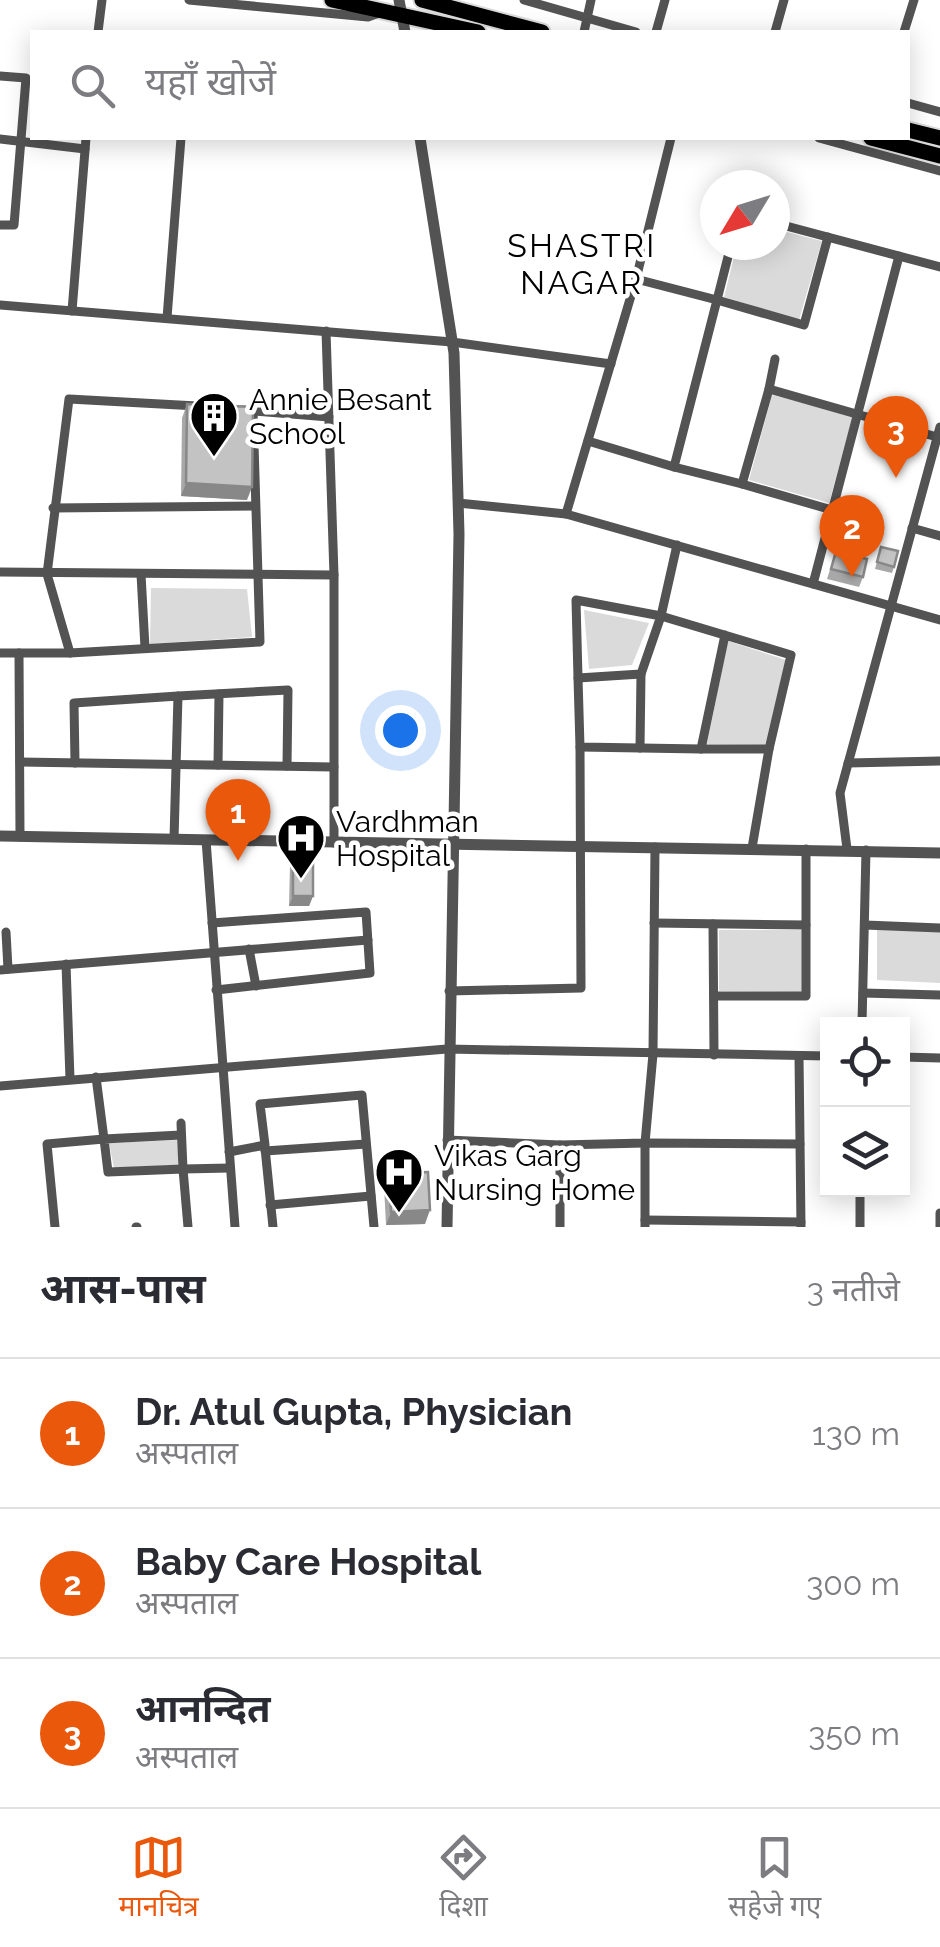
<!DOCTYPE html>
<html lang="hi">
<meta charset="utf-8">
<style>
body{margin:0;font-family:Raleway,"Noto Sans Devanagari",sans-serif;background:#f7f7f7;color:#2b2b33}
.controls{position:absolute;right:30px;bottom:30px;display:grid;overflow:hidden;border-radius:0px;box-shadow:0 5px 25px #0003}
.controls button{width:90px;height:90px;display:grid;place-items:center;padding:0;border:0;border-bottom:2px solid #e1e1e2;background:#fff;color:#2b2b33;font:50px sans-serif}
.compass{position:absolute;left:700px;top:170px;width:90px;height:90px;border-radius:50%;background:#fff;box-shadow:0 5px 25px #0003;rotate:232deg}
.you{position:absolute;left:400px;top:730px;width:35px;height:35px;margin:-25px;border:8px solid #fff;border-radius:50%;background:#1a73e8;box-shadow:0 0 0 15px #1a73e833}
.badge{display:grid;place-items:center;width:65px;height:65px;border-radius:50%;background:#ea580c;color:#fff;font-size:32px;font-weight:700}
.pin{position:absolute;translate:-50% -82px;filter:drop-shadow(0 2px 5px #0008)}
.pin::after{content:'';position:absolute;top:52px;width:35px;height:30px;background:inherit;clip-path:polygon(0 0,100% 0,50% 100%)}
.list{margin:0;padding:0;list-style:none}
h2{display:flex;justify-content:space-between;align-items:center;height:130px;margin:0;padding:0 40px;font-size:42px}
h2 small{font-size:32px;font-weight:400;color:#7c7c81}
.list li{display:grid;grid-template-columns:65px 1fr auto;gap:30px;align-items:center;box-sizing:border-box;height:150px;padding:0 40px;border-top:2px solid #e1e1e2}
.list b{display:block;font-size:38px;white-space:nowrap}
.list p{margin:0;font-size:32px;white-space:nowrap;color:#7c7c81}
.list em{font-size:32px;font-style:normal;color:#7c7c81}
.icon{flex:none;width:55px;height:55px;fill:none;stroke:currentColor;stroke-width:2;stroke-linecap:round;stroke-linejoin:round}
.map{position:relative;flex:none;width:940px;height:1227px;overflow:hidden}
.search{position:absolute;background:#fff;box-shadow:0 5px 25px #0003;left:30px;right:30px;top:30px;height:110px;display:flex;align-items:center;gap:25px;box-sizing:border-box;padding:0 35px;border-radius:0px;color:#7c7c81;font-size:38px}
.sheet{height:580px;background:#fff}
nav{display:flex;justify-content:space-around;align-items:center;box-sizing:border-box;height:140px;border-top:2px solid #e1e1e2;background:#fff;font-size:28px;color:#7c7c81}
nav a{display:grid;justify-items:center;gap:5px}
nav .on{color:#ea580c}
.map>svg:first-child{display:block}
.green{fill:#dadada}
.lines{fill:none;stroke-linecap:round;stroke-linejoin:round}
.trunk-casing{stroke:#dbdbdb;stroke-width:19}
.minor{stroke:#535353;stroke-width:9}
.tertiary{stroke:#535353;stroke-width:11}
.trunk{stroke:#000;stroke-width:15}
.wall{fill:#a8a8a8}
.shaded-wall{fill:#888}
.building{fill:#c3c3c3;stroke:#888;stroke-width:2.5}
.labels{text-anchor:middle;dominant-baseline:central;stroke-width:9;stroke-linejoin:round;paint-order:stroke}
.poi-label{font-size:30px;fill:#000;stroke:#fff;text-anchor:start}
.neighbourhood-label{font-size:32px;letter-spacing:2.5px;fill:#000;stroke:#fff}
</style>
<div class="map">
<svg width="940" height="1227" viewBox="0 0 940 1227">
<rect width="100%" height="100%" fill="#fff"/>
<g class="green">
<polygon points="775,229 822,241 799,320 724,297 737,245 775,245"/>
<polygon points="772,395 853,415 829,503 749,480"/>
<polygon points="151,588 247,589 252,637 150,644"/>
<polygon points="584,610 649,623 632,665 589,669"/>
<polygon points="728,641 786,660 765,745 707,744"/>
<polygon points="877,928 940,932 940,983 877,980"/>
<polygon points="719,930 802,930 802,992 719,991"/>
<polygon points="178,1140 178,1165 114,1168 109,1143"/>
</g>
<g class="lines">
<g class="trunk-casing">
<g id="trunk">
<polyline points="332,0 478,32"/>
<polyline points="422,0 542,32"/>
<polyline points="908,130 940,138"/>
<polyline points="871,138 940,156"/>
</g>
</g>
<g class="minor">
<polyline points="189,0 368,17 379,13"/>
<polyline points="524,0 636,32"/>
<polyline points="98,32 102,0"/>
<polyline points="584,32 591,0"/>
<polyline points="656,32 665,0"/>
<polyline points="775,32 784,0"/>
<polyline points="904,32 914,0"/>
<polyline points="0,76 26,78 14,225 0,225"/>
<polyline points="908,103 940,112"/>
<polyline points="671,138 636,279 566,514 940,620"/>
<polyline points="819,138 940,171"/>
<polyline points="0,139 85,149"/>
<polyline points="775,223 940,267"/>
<polyline points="731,245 717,300 804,325 828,237"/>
<polyline points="636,279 717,300 674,467 742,484"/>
<polyline points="0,305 452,342 611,364"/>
<polyline points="72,311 86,138"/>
<polyline points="167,318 181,138"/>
<polyline points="326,331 334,575 334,843"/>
<polyline points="769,389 775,359"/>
<polyline points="197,406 69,399 47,574 70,653 260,642 253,411"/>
<polyline points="242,410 329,417"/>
<polyline points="588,441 674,467"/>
<polyline points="458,503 566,514"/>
<polyline points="53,508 255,506"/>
<polyline points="832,510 742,484 769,389 937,437"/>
<polyline points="912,528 940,536"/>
<polyline points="677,545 661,616 791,655 769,749 701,749 725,635"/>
<polyline points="0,572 334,575"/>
<polyline points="141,574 145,648"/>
<polyline points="813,584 899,256"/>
<polygon points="576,600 661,616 641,674 578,678"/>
<polyline points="0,653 70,653"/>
<polyline points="19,653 20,837"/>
<polyline points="578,678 580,747 701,749"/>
<polyline points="178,696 288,690 287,766"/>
<polyline points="640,748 641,674"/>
<polyline points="20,762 334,767"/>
<polyline points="75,763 74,703 178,696 174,839"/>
<polyline points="848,763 940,761"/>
<polyline points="218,765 219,694"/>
<polyline points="206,840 235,1227"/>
<polyline points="752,848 769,749"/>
<polyline points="847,849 840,793 940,427"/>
<polyline points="212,923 366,912 370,973 216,990"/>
<polyline points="654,923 806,925 806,849"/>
<polyline points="713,924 714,1055"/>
<polyline points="865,925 940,928"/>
<polyline points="6,932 8,969"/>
<polyline points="249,949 256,986"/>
<polyline points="66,964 70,1079"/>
<polyline points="0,970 368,940"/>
<polyline points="449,991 581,988 580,747"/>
<polyline points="863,993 940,995"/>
<polyline points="714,996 806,996 806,925"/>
<polyline points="862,1024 866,850"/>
<polyline points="799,1056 801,1227"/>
<polyline points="902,1057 940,1058"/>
<polyline points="0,1086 447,1049 828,1056"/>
<polyline points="181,1123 183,1169 230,1168"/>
<polyline points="181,1135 104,1139 108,1172 183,1169 188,1227"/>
<polyline points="447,1140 560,1145 560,1227"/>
<polyline points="560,1145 645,1143 653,1054 655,847"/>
<polyline points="265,1148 273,1227"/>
<polyline points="265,1151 366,1144"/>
<polyline points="229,1152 265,1145 260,1104 362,1095 374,1227"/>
<polyline points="270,1205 371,1196"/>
<polyline points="645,1220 801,1222"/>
<polyline points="55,1227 47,1144 104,1139 96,1077"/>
<polyline points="136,1227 137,1227"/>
<polyline points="645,1227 645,1143 800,1144"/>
<polyline points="860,1227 860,1190"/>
<polyline points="940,1227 940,1213"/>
</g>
<g class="tertiary">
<polyline points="399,0 405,32"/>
<polyline points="420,138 454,353 459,534 447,1227"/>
<polyline points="0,836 940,853"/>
</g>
<use href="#trunk" class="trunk"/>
</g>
<g class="wall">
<polygon points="187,404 247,500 181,496 182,418"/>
<polygon points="881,547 894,567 892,573 875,569"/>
<polygon points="836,551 863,577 859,587 827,579"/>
<polygon points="293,855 313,896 309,906 289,906 290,865"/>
<polygon points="389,1173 425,1224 386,1225 384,1186"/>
</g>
<g class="shaded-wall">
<polygon points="186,483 252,487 247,500 181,496"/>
<polygon points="293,896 313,896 309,906 289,906"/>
<polygon points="430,1210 425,1224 386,1225 391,1212"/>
</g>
<g class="building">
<polygon points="187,404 253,407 252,487 186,483"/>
<polygon points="881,547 898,551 894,567 877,562"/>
<polygon points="836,551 867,559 863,577 831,569"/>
<rect x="293" y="855" width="20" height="41"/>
<polygon points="428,1172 430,1210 391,1212 389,1173"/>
</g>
<defs>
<g id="building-pin" transform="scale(2.5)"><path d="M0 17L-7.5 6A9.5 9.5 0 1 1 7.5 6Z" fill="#000" stroke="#fff"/><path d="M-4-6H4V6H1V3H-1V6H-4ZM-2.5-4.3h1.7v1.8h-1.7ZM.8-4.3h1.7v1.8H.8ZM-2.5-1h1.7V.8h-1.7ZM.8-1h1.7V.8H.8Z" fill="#fff"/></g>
<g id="hospital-pin" transform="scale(2.5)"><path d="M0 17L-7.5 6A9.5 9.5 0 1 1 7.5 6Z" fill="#000" stroke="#fff"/><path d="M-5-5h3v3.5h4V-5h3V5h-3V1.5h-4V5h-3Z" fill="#fff"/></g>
</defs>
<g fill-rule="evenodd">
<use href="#building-pin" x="214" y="416"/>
<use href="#hospital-pin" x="301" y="838"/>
<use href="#hospital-pin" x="399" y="1172"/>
</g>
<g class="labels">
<g class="poi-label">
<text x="249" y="399">Annie Besant<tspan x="249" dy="34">School</tspan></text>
<text x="336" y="821">Vardhman<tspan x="336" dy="34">Hospital</tspan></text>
<text x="434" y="1155">Vikas Garg<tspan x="434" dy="34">Nursing Home</tspan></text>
</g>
<g class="neighbourhood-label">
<text x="582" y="245">SHASTRI<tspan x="582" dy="37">NAGAR</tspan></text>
</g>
</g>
</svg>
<div class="controls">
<button><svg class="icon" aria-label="locate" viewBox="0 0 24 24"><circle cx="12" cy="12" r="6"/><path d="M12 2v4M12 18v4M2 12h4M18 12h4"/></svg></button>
<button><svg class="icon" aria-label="layers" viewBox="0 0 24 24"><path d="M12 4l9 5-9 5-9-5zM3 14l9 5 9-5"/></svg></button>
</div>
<svg class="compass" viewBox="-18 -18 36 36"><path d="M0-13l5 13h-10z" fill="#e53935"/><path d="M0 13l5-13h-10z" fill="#7c7c81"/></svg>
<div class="you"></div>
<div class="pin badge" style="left:238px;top:861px">1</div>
<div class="pin badge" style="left:852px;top:577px">2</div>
<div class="pin badge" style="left:896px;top:478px">3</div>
<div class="search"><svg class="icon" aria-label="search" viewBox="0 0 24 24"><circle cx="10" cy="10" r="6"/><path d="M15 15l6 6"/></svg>यहाँ खोजें</div>
</div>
<section class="sheet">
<h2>आस-पास<small>3 नतीजे</small></h2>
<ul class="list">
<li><span class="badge">1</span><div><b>Dr. Atul Gupta, Physician</b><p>अस्पताल</p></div><em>130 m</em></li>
<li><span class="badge">2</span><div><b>Baby Care Hospital</b><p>अस्पताल</p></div><em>300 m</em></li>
<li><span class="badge">3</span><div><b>आनन्दित</b><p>अस्पताल</p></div><em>350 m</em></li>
</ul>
</section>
<nav>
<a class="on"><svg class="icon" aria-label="map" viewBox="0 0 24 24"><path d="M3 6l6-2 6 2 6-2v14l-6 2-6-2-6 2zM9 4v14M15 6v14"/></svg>मानचित्र</a>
<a><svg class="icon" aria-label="directions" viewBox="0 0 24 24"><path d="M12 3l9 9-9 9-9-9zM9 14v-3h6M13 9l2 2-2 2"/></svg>दिशा</a>
<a><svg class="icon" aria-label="saved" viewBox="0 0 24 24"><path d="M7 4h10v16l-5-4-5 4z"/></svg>सहेजे गए</a>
</nav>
